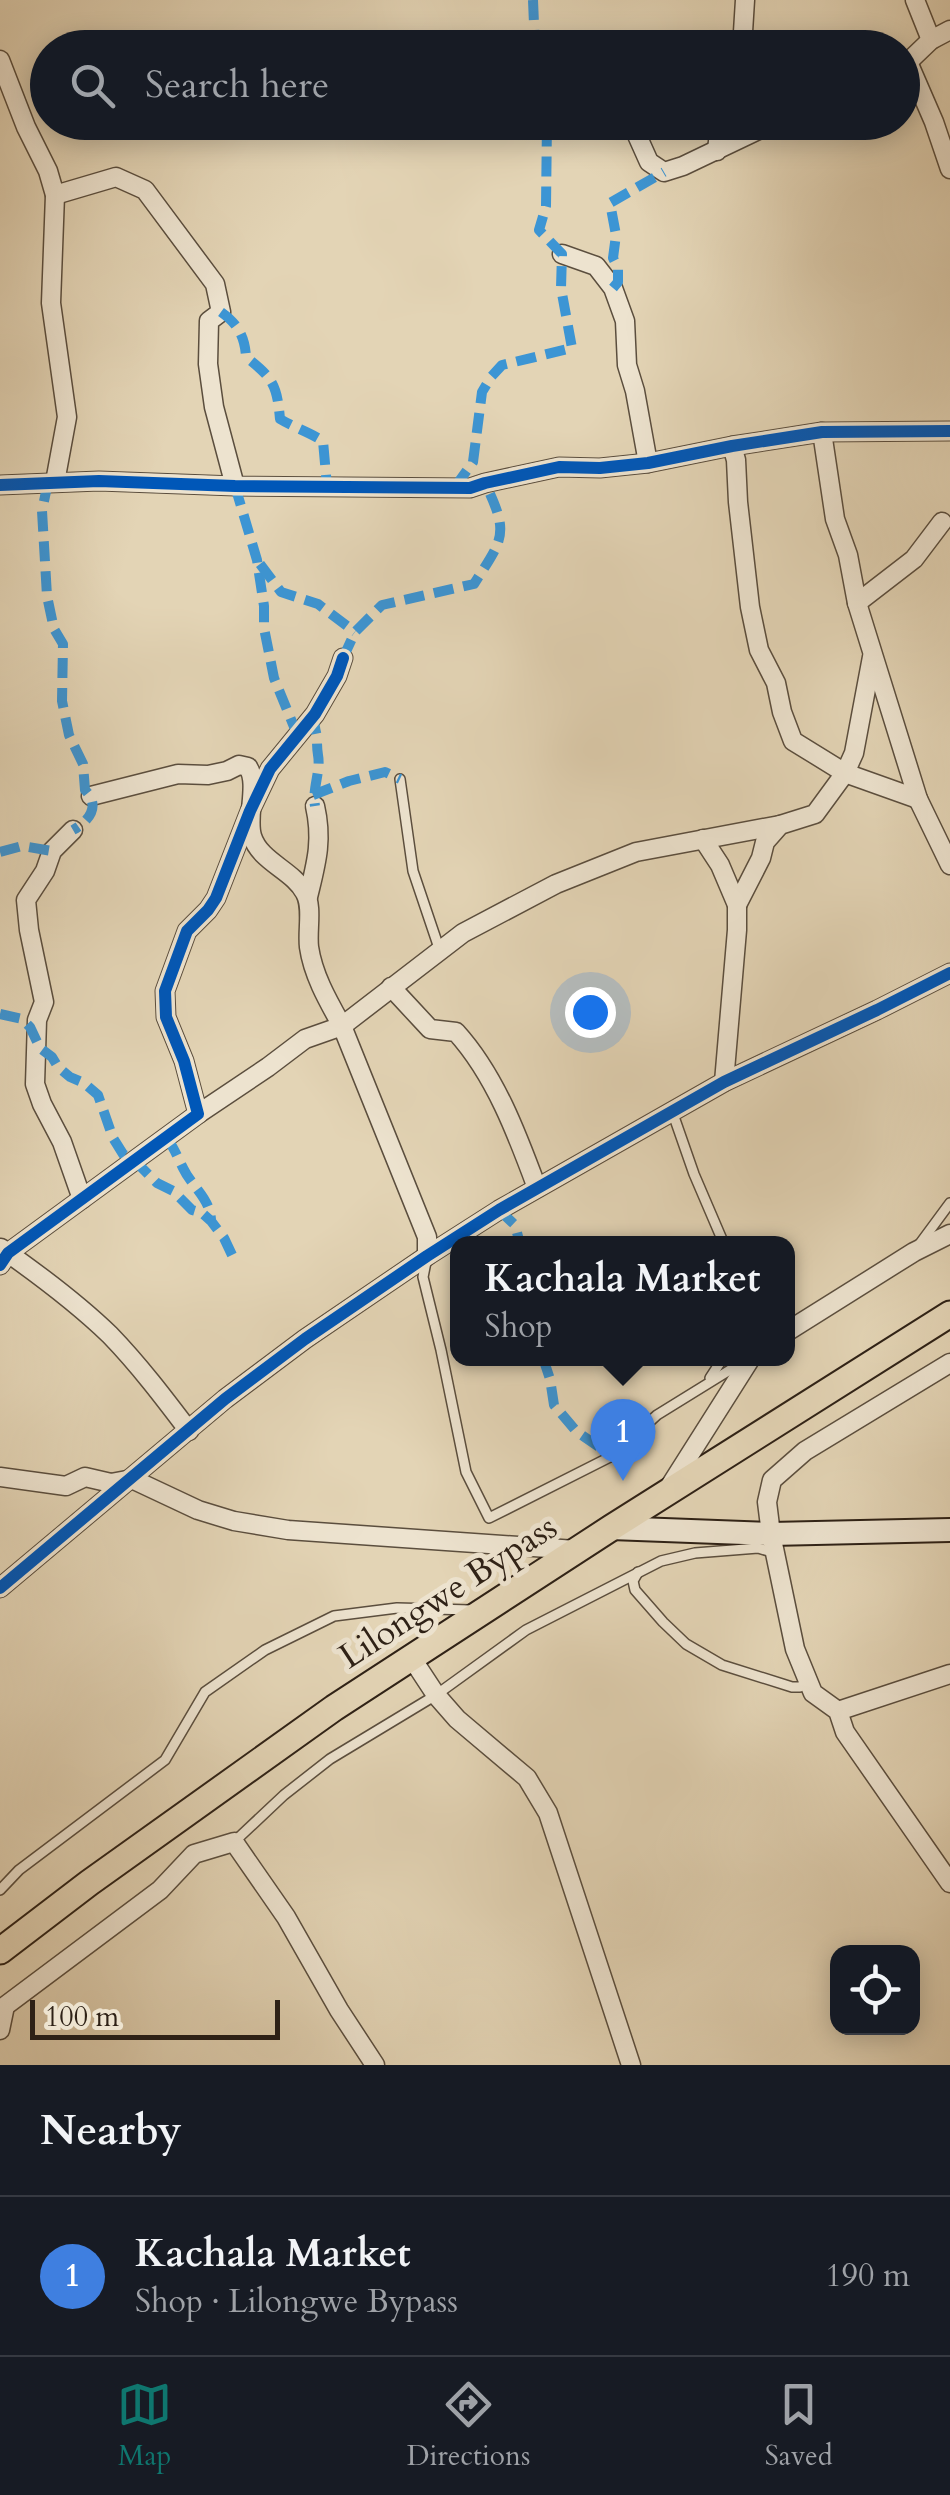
<!DOCTYPE html>
<meta charset="utf-8">
<style>
body{margin:0;font-family:Cardo,serif;background:#20242c;color:#f1f3f6}
.controls{position:absolute;right:30px;bottom:30px;display:grid;overflow:hidden;border-radius:20px;box-shadow:0 5px 25px #0003}
.controls button{width:90px;height:90px;display:grid;place-items:center;padding:0;border:0;border-bottom:2px solid #363941;background:#171b24;color:#f1f3f6;font:50px sans-serif}
.scale{position:absolute;left:30px;bottom:25px;width:250px;box-sizing:border-box;padding-left:10px;border:5px solid #2e2116;border-top:0;font-size:28px;line-height:35px;white-space:nowrap;color:#2e2116;-webkit-text-stroke:8px #ede3cf;paint-order:stroke}
.you{position:absolute;left:590px;top:1012px;width:35px;height:35px;margin:-25px;border:8px solid #fff;border-radius:50%;background:#1a73e8;box-shadow:0 0 0 15px #1a73e833}
.badge{display:grid;place-items:center;width:65px;height:65px;border-radius:50%;background:#0f766e;color:#fff;font-size:32px;font-weight:700}
.pin{position:absolute;translate:-50% -82px;filter:drop-shadow(0 2px 5px #0008)}
.pin::after{content:'';position:absolute;top:52px;width:35px;height:30px;background:inherit;clip-path:polygon(0 0,100% 0,50% 100%)}
.popup{position:absolute;left:450px;top:1236px;width:345px;height:130px;box-sizing:border-box;display:grid;place-content:center;border-radius:20px;background:#171b24;filter:drop-shadow(0 2px 8px #0005);font-size:32px;white-space:nowrap;color:#9ea1a6}
.popup b{font-size:38px;color:#f1f3f6}
.popup::after{content:'';position:absolute;left:50%;top:100%;margin-left:-20px;border:20px solid transparent;border-top-color:#171b24}
.list{margin:0;padding:0;list-style:none}
h2{display:flex;justify-content:space-between;align-items:center;height:130px;margin:0;padding:0 40px;font-size:42px}
h2 small{font-size:32px;font-weight:400;color:#9ea1a6}
.list li{display:grid;grid-template-columns:65px 1fr auto;gap:30px;align-items:center;box-sizing:border-box;height:160px;padding:0 40px;border-top:2px solid #363941}
.list b{display:block;font-size:38px;white-space:nowrap}
.list p{margin:0;font-size:32px;white-space:nowrap;color:#9ea1a6}
.list em{font-size:32px;font-style:normal;color:#9ea1a6}
.icon{flex:none;width:55px;height:55px;fill:none;stroke:currentColor;stroke-width:2;stroke-linecap:round;stroke-linejoin:round}
.map{position:relative;flex:none;width:950px;height:2065px;overflow:hidden}
.search{position:absolute;background:#171b24;box-shadow:0 5px 25px #0003;left:30px;right:30px;top:30px;height:110px;display:flex;align-items:center;gap:25px;box-sizing:border-box;padding:0 35px;border-radius:55px;color:#9ea1a6;font-size:38px}
.sheet{height:290px;background:#171b24}
nav{display:flex;justify-content:space-around;align-items:center;box-sizing:border-box;height:140px;border-top:2px solid #363941;background:#171b24;font-size:28px;color:#9ea1a6}
nav a{display:grid;justify-items:center;gap:5px}
nav .on{color:#0f766e}
.map>svg:first-child{display:block}
.lines{fill:none;stroke-linecap:round;stroke-linejoin:round}
.lane-casing{stroke:#5b4e3e;stroke-width:12}
.street-casing{stroke:#5b4e3e;stroke-width:21}
.secondary-casing{stroke:#2e2116;stroke-width:26}
.primary-casing{stroke:#2e2116;stroke-width:29}
.lane{stroke:#ede3cf;stroke-width:9}
.street{stroke:#ede3cf;stroke-width:18}
.secondary{stroke:#ede3cf;stroke-width:22}
.primary{stroke:#e3d4b5;stroke-width:25}
.quiet{stroke:#3c95d4;stroke-width:10;stroke-dasharray:20 10;stroke-linecap:butt}
.cycleway-casing{stroke:#ede3cf;stroke-width:19}
.cycleway{stroke:#0057b8;stroke-width:12}
.labels{text-anchor:middle;dominant-baseline:central;stroke-width:10;stroke-linejoin:round;paint-order:stroke}
.street-label{font-size:35px;fill:#2e2116;stroke:#ede3cf}
</style>
<div class="map">
<svg width="950" height="2065" viewBox="0 0 950 2065">
<rect width="100%" height="100%" fill="#e3d4b5"/>
<filter id="stains"><feTurbulence type="fractalNoise" baseFrequency=".002" numOctaves="4"/><feColorMatrix values="0 0 0 0 .2 0 0 0 0 .09 0 0 0 0 .02 0 0 0 .5 -.17"/></filter>
<radialGradient id="worn" r=".72"><stop offset=".6" stop-color="#630" stop-opacity="0"/><stop offset="1" stop-color="#630" stop-opacity=".3"/></radialGradient>
<g class="lines">
<g class="lane-casing">
<g id="lane">
<polyline points="400,779 413,871 440,951"/>
<polyline points="672,1111 694,1174 724,1244"/>
<polyline points="919,1245 950,1203"/>
<polyline points="427,1257 423,1277 441,1350 466,1472 489,1518 612,1456 657,1415 746,1360"/>
<polyline points="710,1378 723,1358"/>
<polyline points="638,1572 633,1581 635,1590 663,1622 686,1644 722,1665 792,1687 800,1687 805,1683 805,1676"/>
<polyline points="234,1842 284,1795 330,1759 436,1695 526,1630 661,1561 695,1553 758,1548 772,1552"/>
<polyline points="0,1890 19,1870 165,1760 205,1692 265,1650 334,1616 397,1608 471,1610"/>
</g>
</g>
<g class="street-casing">
<g id="street">
<polyline points="915,0 931,40"/>
<polyline points="742,48 745,0"/>
<polyline points="0,60 26,127 48,171 55,195 51,303 67,417 55,482"/>
<polyline points="908,62 934,122 950,169"/>
<polyline points="902,65 908,62 931,40 950,30"/>
<polyline points="636,133 649,162 664,172 683,166 775,122"/>
<polyline points="717,151 720,122"/>
<polyline points="55,195 116,177 145,190 215,284 221,312 209,321 208,364 214,407 235,486"/>
<polyline points="562,254 596,266 613,288 625,321 627,365 635,391 648,463"/>
<polyline points="822,432 835,519 848,555 857,603 918,799 950,865"/>
<polyline points="732,446 736,460 738,502 750,607 759,650 776,683 782,712 793,741 845,773 918,799"/>
<polyline points="0,485 99,481 235,486 470,488 485,483 559,467 600,468 648,463 732,446 822,432 950,431"/>
<polyline points="857,603 914,559 942,522"/>
<path d="M91,796l87,-22 30,1 19,-4 12,-6 9,2c11,17 -2,49 4,69 8,26 41,34 53,57 8,14 2,37 4,54 4,28 19,54 33,79l85,211v19"/>
<polyline points="73,830 52,851 45,871 26,900 29,930 44,1002 37,1020 35,1084 42,1104 62,1142 82,1199"/>
<polyline points="703,839 720,865 737,905 737,930 724,1082"/>
<path d="M308,897c8,-33 15,-56 7,-91"/>
<polyline points="737,905 761,858 765,842 780,825 815,814 845,773 854,753 872,657"/>
<path d="M391,987l39,42 26,3c39,43 61,102 81,156"/>
<polyline points="198,1114 268,1067 305,1039 342,1026 463,933 556,884 636,852 780,825"/>
<path d="M1,1248c37,26 76,55 109,87 29,30 54,63 79,96"/>
<polyline points="0,1265 8,1253 198,1114 184,1061 166,1017 165,991 187,931 208,910 216,898 250,811 270,769 315,714 337,676 343,658"/>
<polyline points="788,1331 914,1252 950,1234"/>
<polyline points="950,1363 805,1451 772,1480 767,1502 771,1534 795,1649 813,1693 838,1711 845,1732 950,1883"/>
<polyline points="0,1477 66,1486 85,1477 111,1483 132,1479 198,1510 234,1521 288,1530 576,1550"/>
<polyline points="668,1489 751,1358"/>
<polyline points="0,1588 225,1399 305,1339 427,1256 499,1210 724,1082 877,1010 950,973"/>
<polyline points="411,1657 436,1695 457,1719 527,1778 548,1813 631,2065"/>
<polyline points="838,1711 950,1674"/>
<polyline points="0,2030 5,2006 160,1890 194,1854 234,1842 286,1917 339,2010 375,2065"/>
</g>
</g>
<g class="secondary-casing">
<polyline id="secondary" points="611,1528 771,1534 950,1530"/>
</g>
<g class="primary-casing">
<polyline id="primary" points="0,1951 89,1883 334,1708 611,1528 950,1314"/>
</g>
<use href="#lane" class="lane"/>
<use href="#street" class="street"/>
<use href="#secondary" class="secondary"/>
<use href="#primary" class="primary"/>
<g class="quiet">
<polyline points="533,0 535,48"/>
<polyline points="613,288 618,282 618,268 613,258 616,235 610,203 664,172"/>
<path d="M221,312c17,12 24,25 25,45 27,21 31,28 34,62 15,9 27,12 43,22l4,45"/>
<path d="M48,482l-6,29 5,85 7,33 9,15 -1,57 7,34 14,29 2,26c16,16 4,31 -12,40"/>
<polyline points="235,486 257,560 264,606 264,628 274,678 297,734"/>
<polyline points="455,487 473,462 482,392 491,377 502,365 572,348 561,288 562,254 539,230 546,206 547,122"/>
<polyline points="260,564 281,592 318,604 355,632"/>
<path d="M343,658l12,-26 27,-27 92,-21c29,-46 36,-49 11,-101"/>
<path d="M315,714c-2,13 1,14 2,25 0,5 0,10 1,16 3,16 -6,34 -3,51"/>
<polyline points="313,795 349,781 385,772 400,779"/>
<polyline points="0,852 22,846 52,851"/>
<polyline points="0,1014 22,1019 30,1027 40,1048 52,1057 58,1067 70,1077 84,1083 98,1095 113,1138 123,1154 136,1162 157,1183 173,1191 192,1210 202,1213 211,1221 224,1238 232,1255"/>
<path d="M167,1138c7,10 11,20 16,30 9,19 27,30 28,52"/>
<polyline points="499,1210 515,1225 520,1244"/>
<polyline points="543,1358 550,1379 554,1405 576,1431 612,1456"/>
</g>
<g class="cycleway-casing">
<g id="cycleway">
<polyline points="0,485 99,481 235,486 470,488 485,483 559,467 600,468 648,463 732,446 822,432 950,431"/>
<polyline points="0,1265 8,1253 198,1114 184,1061 166,1017 165,991 187,931 208,910 216,898 250,811 270,769 315,714 337,676 343,658"/>
<polyline points="0,1588 225,1399 305,1339 427,1256 499,1210 724,1082 877,1010 950,973"/>
</g>
</g>
<use href="#cycleway" class="cycleway"/>
</g>
<g class="labels">
<g class="street-label">
<text transform="translate(448 1592) rotate(-33)">Lilongwe Bypass</text>
</g>
</g>
<rect width="100%" height="100%" filter="url(#stains)"/>
<rect width="100%" height="100%" fill="url(#worn)"/>
</svg>
<div class="controls">
<button><svg class="icon" aria-label="locate" viewBox="0 0 24 24"><circle cx="12" cy="12" r="6"/><path d="M12 2v4M12 18v4M2 12h4M18 12h4"/></svg></button>
</div>
<div class="scale">100 m</div>
<div class="you"></div>
<div class="pin badge" style="left:623px;top:1481px;background:#3f7fe0">1</div>
<div class="popup"><b>Kachala Market</b>Shop</div>
<div class="search"><svg class="icon" aria-label="search" viewBox="0 0 24 24"><circle cx="10" cy="10" r="6"/><path d="M15 15l6 6"/></svg>Search here</div>
</div>
<section class="sheet">
<h2>Nearby<small></small></h2>
<ul class="list">
<li><span class="badge" style="background:#3f7fe0">1</span><div><b>Kachala Market</b><p>Shop · Lilongwe Bypass</p></div><em>190 m</em></li>
</ul>
</section>
<nav>
<a class="on"><svg class="icon" aria-label="map" viewBox="0 0 24 24"><path d="M3 6l6-2 6 2 6-2v14l-6 2-6-2-6 2zM9 4v14M15 6v14"/></svg>Map</a>
<a><svg class="icon" aria-label="directions" viewBox="0 0 24 24"><path d="M12 3l9 9-9 9-9-9zM9 14v-3h6M13 9l2 2-2 2"/></svg>Directions</a>
<a><svg class="icon" aria-label="saved" viewBox="0 0 24 24"><path d="M7 4h10v16l-5-4-5 4z"/></svg>Saved</a>
</nav>
